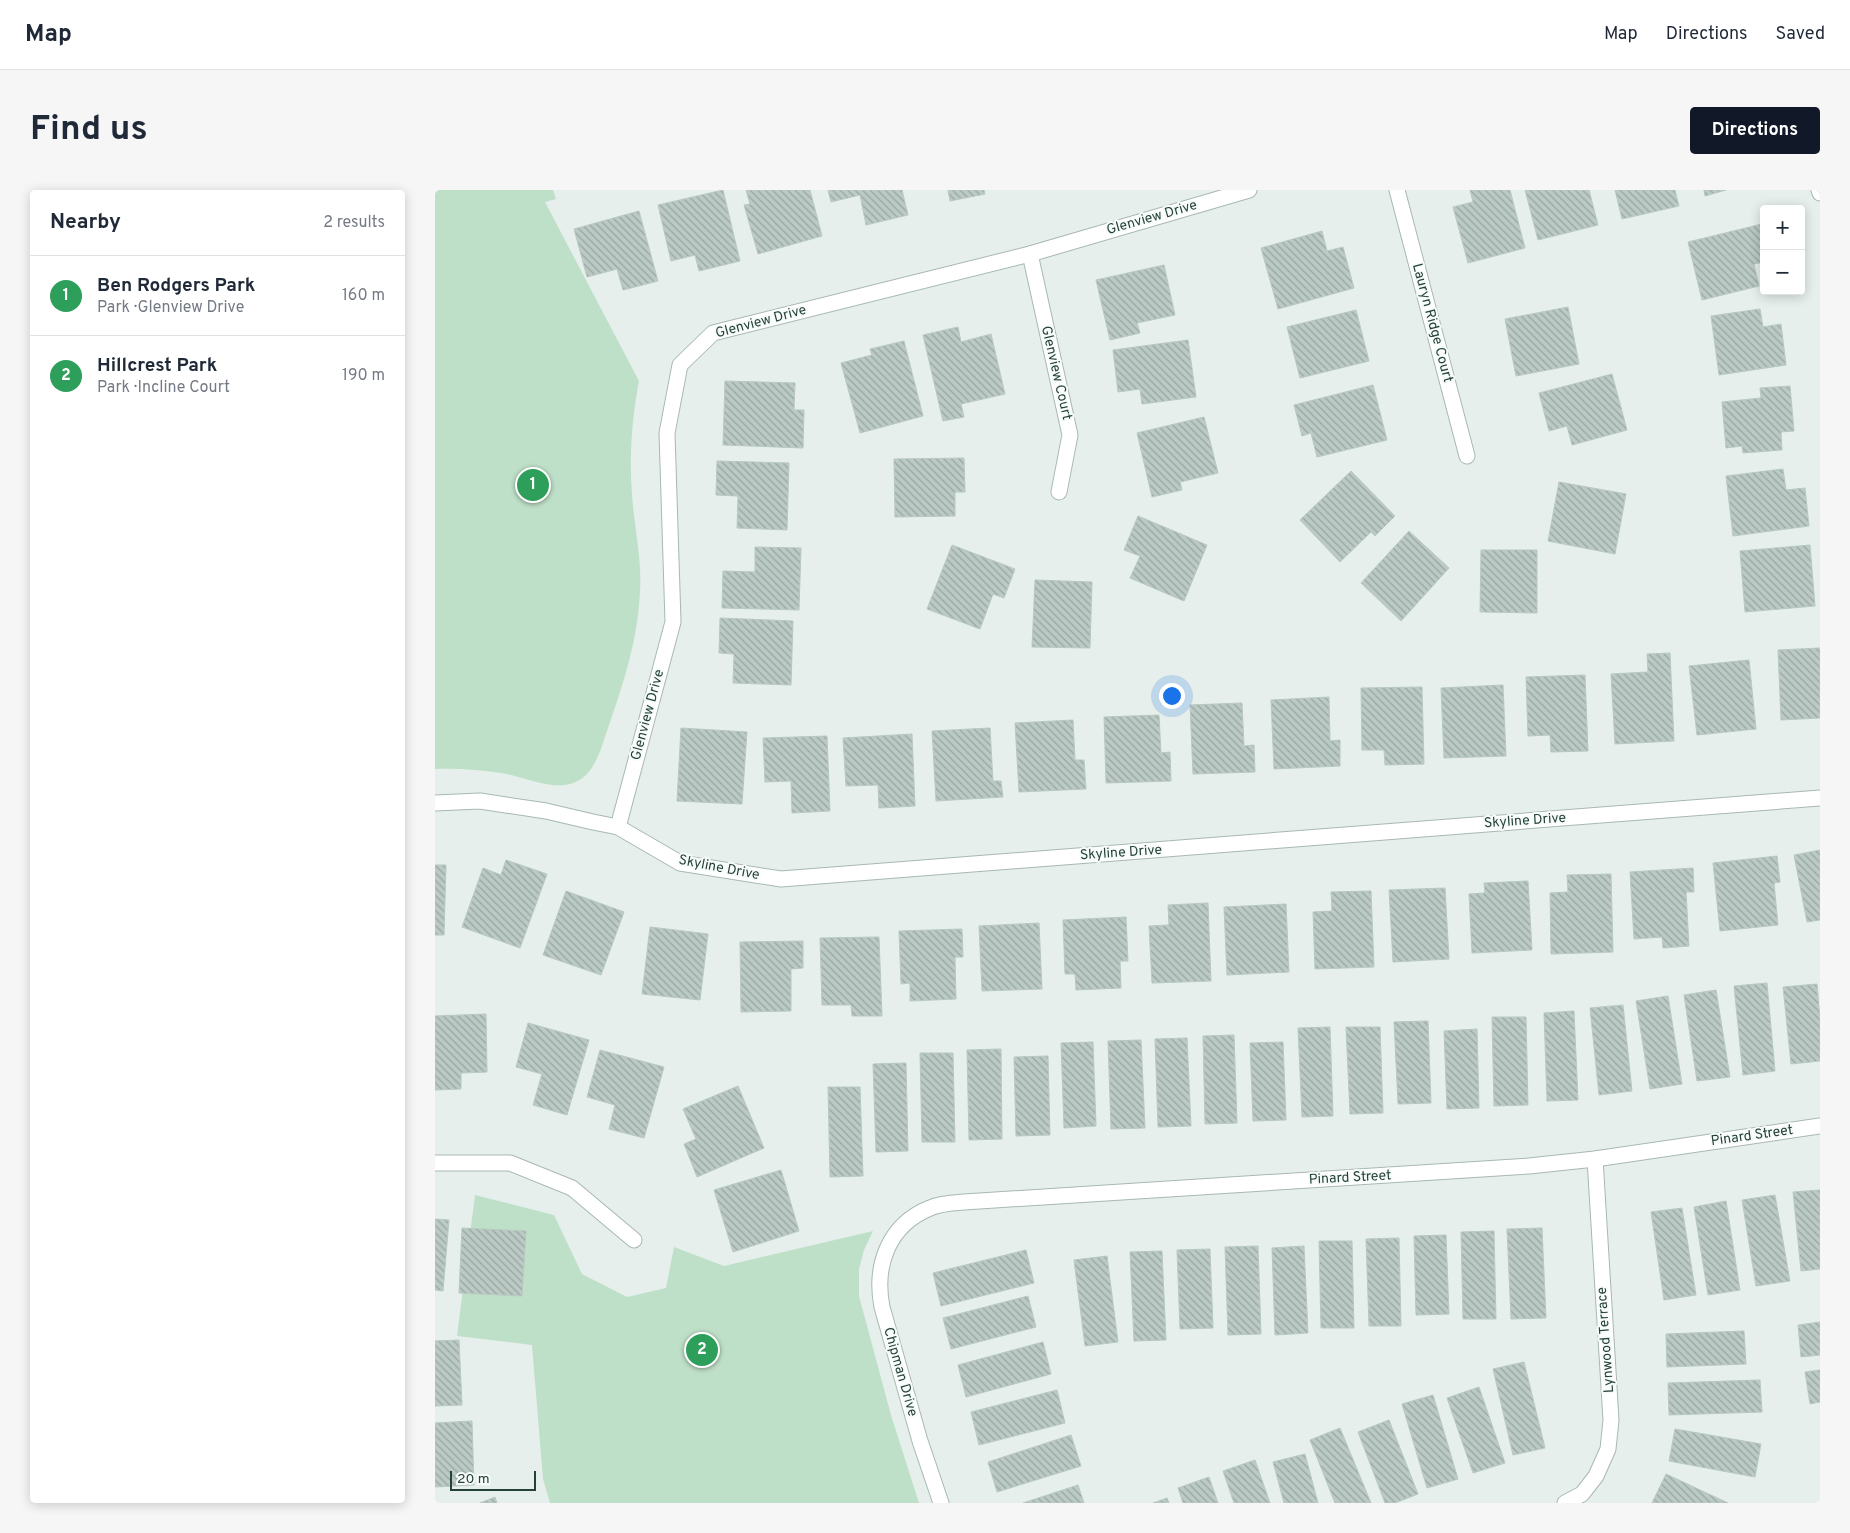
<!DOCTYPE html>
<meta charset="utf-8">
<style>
body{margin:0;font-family:Overpass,sans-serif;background:#f6f6f7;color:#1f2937}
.controls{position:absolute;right:15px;top:15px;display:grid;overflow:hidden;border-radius:5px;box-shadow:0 2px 12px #0003}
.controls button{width:45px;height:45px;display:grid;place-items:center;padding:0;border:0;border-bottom:1px solid #e0e1e3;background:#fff;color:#1f2937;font:25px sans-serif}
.scale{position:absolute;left:15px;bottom:12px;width:86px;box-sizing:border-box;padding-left:5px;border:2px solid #24423a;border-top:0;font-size:14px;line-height:18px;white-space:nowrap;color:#24423a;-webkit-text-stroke:4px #f7fbf9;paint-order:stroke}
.you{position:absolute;left:736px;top:505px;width:18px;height:18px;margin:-12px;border:4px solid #fff;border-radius:50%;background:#1a73e8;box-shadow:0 0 0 8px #1a73e833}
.badge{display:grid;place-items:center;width:32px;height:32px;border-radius:50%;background:#111827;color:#fff;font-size:16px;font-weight:700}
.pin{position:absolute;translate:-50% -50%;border:2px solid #fff;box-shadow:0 1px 5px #0006}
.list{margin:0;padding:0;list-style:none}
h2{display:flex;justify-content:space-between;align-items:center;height:65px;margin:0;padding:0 20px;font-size:21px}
h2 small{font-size:16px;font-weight:400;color:#747a83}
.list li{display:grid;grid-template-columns:32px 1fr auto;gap:15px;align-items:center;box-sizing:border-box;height:80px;padding:0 20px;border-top:1px solid #e0e1e3}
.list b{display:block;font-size:19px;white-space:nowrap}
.list p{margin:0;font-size:16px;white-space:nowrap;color:#747a83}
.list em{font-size:16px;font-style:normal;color:#747a83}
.map{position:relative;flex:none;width:1385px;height:1313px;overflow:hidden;border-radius:5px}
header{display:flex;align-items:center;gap:30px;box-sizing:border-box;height:70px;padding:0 25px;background:#fff;border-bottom:1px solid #e0e1e3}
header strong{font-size:24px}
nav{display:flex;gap:28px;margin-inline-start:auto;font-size:18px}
.intro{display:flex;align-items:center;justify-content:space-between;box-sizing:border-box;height:120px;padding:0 30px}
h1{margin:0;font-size:35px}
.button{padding:12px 22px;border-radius:5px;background:#111827;color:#fff;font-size:18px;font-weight:700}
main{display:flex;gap:30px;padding:0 30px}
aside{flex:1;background:#fff;border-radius:5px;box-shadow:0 2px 12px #0003}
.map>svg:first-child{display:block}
.green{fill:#bfe0c8}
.building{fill:url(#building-back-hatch);stroke:#b8c9c2}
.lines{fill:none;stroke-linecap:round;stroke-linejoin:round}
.minor-casing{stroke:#a8b8b2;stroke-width:17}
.minor{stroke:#fff;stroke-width:15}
.labels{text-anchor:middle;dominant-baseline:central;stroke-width:4;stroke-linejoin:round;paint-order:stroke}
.street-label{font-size:14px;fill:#24423a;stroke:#f7fbf9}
</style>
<header>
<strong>Map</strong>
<nav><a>Map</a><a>Directions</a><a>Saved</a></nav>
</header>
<div class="intro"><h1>Find us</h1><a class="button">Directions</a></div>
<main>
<aside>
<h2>Nearby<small>2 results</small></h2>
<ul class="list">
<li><span class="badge" style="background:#2e9e5b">1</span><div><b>Ben Rodgers Park</b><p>Park · Glenview Drive</p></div><em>160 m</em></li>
<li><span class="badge" style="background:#2e9e5b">2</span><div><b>Hillcrest Park</b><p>Park · Incline Court</p></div><em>190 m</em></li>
</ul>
</aside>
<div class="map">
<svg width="1385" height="1313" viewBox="0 0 1385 1313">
<defs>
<pattern id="building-back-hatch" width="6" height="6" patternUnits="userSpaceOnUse" patternTransform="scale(1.25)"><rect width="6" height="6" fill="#bbcac4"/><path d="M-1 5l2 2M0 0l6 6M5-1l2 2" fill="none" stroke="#98a6a0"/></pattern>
</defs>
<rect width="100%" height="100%" fill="#e6efeb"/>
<g class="green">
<path d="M0,0h118l3,9 -11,3 94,179c-7,37 -10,75 -7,113 2,32 10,64 8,97 -2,49 -17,94 -33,140 -7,20 -13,47 -37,53 -20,5 -44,-6 -63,-10 -24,-4 -48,-6 -72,-5z"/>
<polygon points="40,1005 119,1025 147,1084 192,1107 231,1098 239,1057 289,1076 438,1041 429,1060 424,1079 424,1106 456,1225 484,1313 115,1313 108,1289 97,1155 22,1146"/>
</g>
<g class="building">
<polygon points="288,0 305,71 264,81 260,65 236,71 223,15"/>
<polygon points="311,0 375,0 387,46 323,64 309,15 315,14"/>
<polygon points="393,0 467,0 473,25 431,35 425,5 396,12"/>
<polygon points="513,0 549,0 550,4 515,11"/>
<polygon points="1035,0 1075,0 1090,58 1033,73 1018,17 1038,12"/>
<polygon points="1090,0 1154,0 1163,35 1103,50"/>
<polygon points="1180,0 1240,0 1244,16 1187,29"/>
<polygon points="1269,0 1291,0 1270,6"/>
<polygon points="204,21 223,91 188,100 182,79 152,87 139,39"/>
<polygon points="1327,34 1329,72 1319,74 1324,96 1267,110 1253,52"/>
<polygon points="887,41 892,61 908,57 919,98 843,119 826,58"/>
<polygon points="729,75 740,125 702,133 705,143 675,150 661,90"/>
<polygon points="1133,117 1144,174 1081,186 1070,129"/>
<polygon points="1325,119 1328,137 1346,134 1351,175 1284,185 1276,126"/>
<polygon points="921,120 934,171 865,188 852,137"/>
<polygon points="523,137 526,152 556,144 570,204 526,214 529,227 508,231 488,145"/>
<polygon points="753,150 761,207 707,214 705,199 683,202 678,160"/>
<polygon points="469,151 488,226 425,243 406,173 437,165 435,159"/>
<polygon points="1177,184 1192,240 1137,255 1132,236 1114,241 1104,203"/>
<polygon points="290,191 360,193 359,220 369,220 368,258 288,255"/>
<polygon points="938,195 952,250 882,267 876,243 867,246 859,215"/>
<polygon points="1355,196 1359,241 1346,242 1347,260 1308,263 1307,256 1291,258 1287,212 1326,208 1325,198"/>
<polygon points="769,227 783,283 745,292 747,300 717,307 702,243"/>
<polygon points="529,268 530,302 520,302 520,326 460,327 459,269"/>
<polygon points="282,271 354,273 352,340 302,338 303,306 281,305"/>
<polygon points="1348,279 1351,300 1370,298 1374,336 1298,346 1291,286"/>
<polygon points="916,281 960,326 940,346 936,342 905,372 865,330"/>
<polygon points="1124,292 1191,304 1180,364 1113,351"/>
<polygon points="703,326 772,355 749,411 695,388 705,366 689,360"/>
<polygon points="974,341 1014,378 966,431 926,393"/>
<polygon points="517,355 580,379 569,408 558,404 545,439 492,419"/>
<polygon points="1375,355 1380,416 1310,422 1305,361"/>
<polygon points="320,357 366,358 364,420 287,418 288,381 320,382"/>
<polygon points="1046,360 1102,360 1102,423 1045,422"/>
<polygon points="600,390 657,392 655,458 597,457"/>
<polygon points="285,428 358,431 356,495 298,493 299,464 284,463"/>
<polygon points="1385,458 1385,528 1346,530 1343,460"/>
<polygon points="1235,463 1239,551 1180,554 1176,484 1213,482 1212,464"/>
<polygon points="1314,470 1321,539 1262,545 1254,476"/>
<polygon points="1150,485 1153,561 1116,562 1115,545 1093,546 1091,487"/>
<polygon points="1068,495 1071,566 1009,568 1006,498"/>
<polygon points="987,497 989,574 950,575 949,560 927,560 926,498"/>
<polygon points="894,507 895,551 905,550 905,576 839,579 836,510"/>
<polygon points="807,513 809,556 819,555 820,582 758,584 755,515"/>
<polygon points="724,525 726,563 735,562 736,591 671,593 669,527"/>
<polygon points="638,530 640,570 649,570 651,599 584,602 580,533"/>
<polygon points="246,538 312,542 307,614 242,611"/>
<polygon points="555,538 558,591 566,591 568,607 501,611 497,541"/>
<polygon points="477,544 480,616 444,618 443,595 411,596 408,548"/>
<polygon points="392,546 395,621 357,623 356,591 330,592 328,548"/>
<polygon points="1385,660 1385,730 1372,732 1359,665"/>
<polygon points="1342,666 1345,692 1339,693 1343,735 1285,741 1278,673"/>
<polygon points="71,670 112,684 85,758 27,737 48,678 66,685"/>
<polygon points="0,675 11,675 9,745 0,745"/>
<polygon points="1258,678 1259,702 1251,702 1254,756 1228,758 1227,747 1199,749 1195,682"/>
<polygon points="1176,684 1178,762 1116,764 1115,703 1133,702 1132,685"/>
<polygon points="1093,691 1097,760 1037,763 1034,704 1050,703 1049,693"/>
<polygon points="1010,698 1014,769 958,772 954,700"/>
<polygon points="131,701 189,722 166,785 108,765"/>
<polygon points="936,701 939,777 880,779 878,722 897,721 896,702"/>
<polygon points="773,713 776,791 717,793 714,736 734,735 733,715"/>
<polygon points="851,714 854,782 792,785 789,717"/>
<polygon points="691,727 693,771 685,771 686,798 641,800 640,784 630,784 628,730"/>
<polygon points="604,733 607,799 547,801 544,736"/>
<polygon points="215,737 273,744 265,810 207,804"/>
<polygon points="527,739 528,767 520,767 521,809 475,811 475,793 466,794 464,741"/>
<polygon points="444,747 447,826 417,826 416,815 387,815 385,748"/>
<polygon points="368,751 368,778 356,779 356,821 306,822 305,752"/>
<polygon points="1332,793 1340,881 1308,885 1299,796"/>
<polygon points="1382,794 1385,829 1385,871 1356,874 1348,797"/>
<polygon points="1281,800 1295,887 1262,891 1249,805"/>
<polygon points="1233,806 1247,894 1215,899 1201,811"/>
<polygon points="1188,815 1197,901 1164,905 1155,818"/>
<polygon points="1139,821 1143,910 1112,911 1109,823"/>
<polygon points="51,824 52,882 26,883 26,899 0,900 0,826"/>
<polygon points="1057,827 1091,827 1093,915 1059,916"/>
<polygon points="993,831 996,913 963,914 959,832"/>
<polygon points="93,833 154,850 132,925 98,915 107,884 81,877"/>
<polygon points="895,837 898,926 867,927 863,838"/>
<polygon points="911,837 945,837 948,923 915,924"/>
<polygon points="1042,839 1044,918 1012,919 1009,841"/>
<polygon points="799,845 802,933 770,934 768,846"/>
<polygon points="752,848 756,936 723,937 720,849"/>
<polygon points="706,850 710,938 676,939 673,851"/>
<polygon points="658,852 661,936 629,938 626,853"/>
<polygon points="848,852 851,930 818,931 815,853"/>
<polygon points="566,859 567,949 534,950 532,860"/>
<polygon points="165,860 229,877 209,948 174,939 180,915 152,907"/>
<polygon points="485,863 518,863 520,952 487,952"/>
<polygon points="613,866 615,945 581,946 579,867"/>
<polygon points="471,873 473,961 441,962 438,874"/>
<polygon points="303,896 329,958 262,987 249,954 261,949 248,919"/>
<polygon points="393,897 425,897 428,986 395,987"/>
<polygon points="346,980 364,1041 298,1062 279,1000"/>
<polygon points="1385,1000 1385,1079 1366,1081 1358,1002"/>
<polygon points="1340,1005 1355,1091 1321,1096 1307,1010"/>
<polygon points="1291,1011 1305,1100 1273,1105 1259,1017"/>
<polygon points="1247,1018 1261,1105 1229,1110 1216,1022"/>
<polygon points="0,1029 14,1030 8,1101 0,1100"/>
<polygon points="27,1038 91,1041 87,1106 24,1103"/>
<polygon points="1107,1038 1111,1128 1076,1129 1072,1039"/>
<polygon points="1059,1041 1061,1129 1028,1129 1026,1042"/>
<polygon points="1011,1045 1014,1124 981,1125 979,1046"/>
<polygon points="964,1048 966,1136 934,1136 931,1049"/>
<polygon points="884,1051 917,1051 919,1138 886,1138"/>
<polygon points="823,1056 826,1144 793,1145 790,1057"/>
<polygon points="869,1056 873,1143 840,1145 837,1058"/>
<polygon points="775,1059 778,1138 745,1139 742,1060"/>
<polygon points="591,1060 599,1093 506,1116 498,1083"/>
<polygon points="727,1061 731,1150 699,1151 695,1062"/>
<polygon points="672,1066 683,1152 650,1156 639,1070"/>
<polygon points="593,1106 601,1137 516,1159 508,1128"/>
<polygon points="1385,1132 1385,1165 1366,1167 1363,1135"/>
<polygon points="1309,1141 1311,1174 1232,1177 1231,1144"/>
<polygon points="24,1150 27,1215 0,1216 0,1151"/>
<polygon points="608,1152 616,1184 531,1207 523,1175"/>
<polygon points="1089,1172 1110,1258 1078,1265 1058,1179"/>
<polygon points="1385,1180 1385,1212 1375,1214 1370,1182"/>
<polygon points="1325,1190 1327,1222 1234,1225 1233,1193"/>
<polygon points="1044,1197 1070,1273 1038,1283 1012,1208"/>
<polygon points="622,1200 630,1233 544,1255 536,1222"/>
<polygon points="998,1205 1023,1289 992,1298 967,1214"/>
<polygon points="954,1230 983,1304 960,1313 950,1313 923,1242"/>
<polygon points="37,1231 39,1295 0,1297 0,1233"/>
<polygon points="905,1238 936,1313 900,1313 875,1250"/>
<polygon points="1240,1239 1326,1254 1320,1287 1234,1271"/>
<polygon points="636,1245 646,1276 562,1302 553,1272"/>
<polygon points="870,1264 883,1313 849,1313 838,1272"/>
<polygon points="820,1270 835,1313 799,1313 788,1281"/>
<polygon points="1231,1284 1293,1313 1217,1313"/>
<polygon points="774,1287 783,1313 748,1313 743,1298"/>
<polygon points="643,1295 649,1313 588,1313"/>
<polygon points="60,1307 62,1313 45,1313"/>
<polygon points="732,1308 734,1313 718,1313"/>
</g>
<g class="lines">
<g class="minor-casing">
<g id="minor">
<polyline points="962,0 1032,266"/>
<polyline points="1384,0 1385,3"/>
<polyline points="595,64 635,245 624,302"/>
<polyline points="0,613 45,611 111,621 158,632 183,637 245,673 346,689 1385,608"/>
<polyline points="183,637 238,432 232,243 245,175 278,143 595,64 814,0"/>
<polyline points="0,973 75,973 137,998 199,1050"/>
<path d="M506,1313l-21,-62 -38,-134c-8,-41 6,-82 48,-99 11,-5 23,-5 34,-6l565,-36 66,-7 225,-33"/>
<polyline points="1130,1313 1147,1304 1161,1286 1173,1259 1176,1230 1160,969"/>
</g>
</g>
<use href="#minor" class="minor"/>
</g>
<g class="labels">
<g class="street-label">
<text transform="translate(717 28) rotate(-16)">Glenview Drive</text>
<text transform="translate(326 132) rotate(-15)">Glenview Drive</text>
<text transform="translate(997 133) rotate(75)">Lauryn Ridge Court</text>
<text transform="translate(621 183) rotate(77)">Glenview Court</text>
<text transform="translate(213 525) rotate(-75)">Glenview Drive</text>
<text transform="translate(1090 631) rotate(-4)">Skyline Drive</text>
<text transform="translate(686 663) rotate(-4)">Skyline Drive</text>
<text transform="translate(284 678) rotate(11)">Skyline Drive</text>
<text transform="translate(1317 946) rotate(-8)">Pinard Street</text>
<text transform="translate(915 988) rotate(-3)">Pinard Street</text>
<text transform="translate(1171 1150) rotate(-94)">Lynwood Terrace</text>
<text transform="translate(465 1182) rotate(74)">Chipman Drive</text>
</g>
</g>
</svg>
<div class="controls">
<button>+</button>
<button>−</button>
</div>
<div class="scale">20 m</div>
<div class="you"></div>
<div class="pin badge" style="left:98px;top:295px;background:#2e9e5b">1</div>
<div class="pin badge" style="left:267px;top:1160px;background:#2e9e5b">2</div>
</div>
</main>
